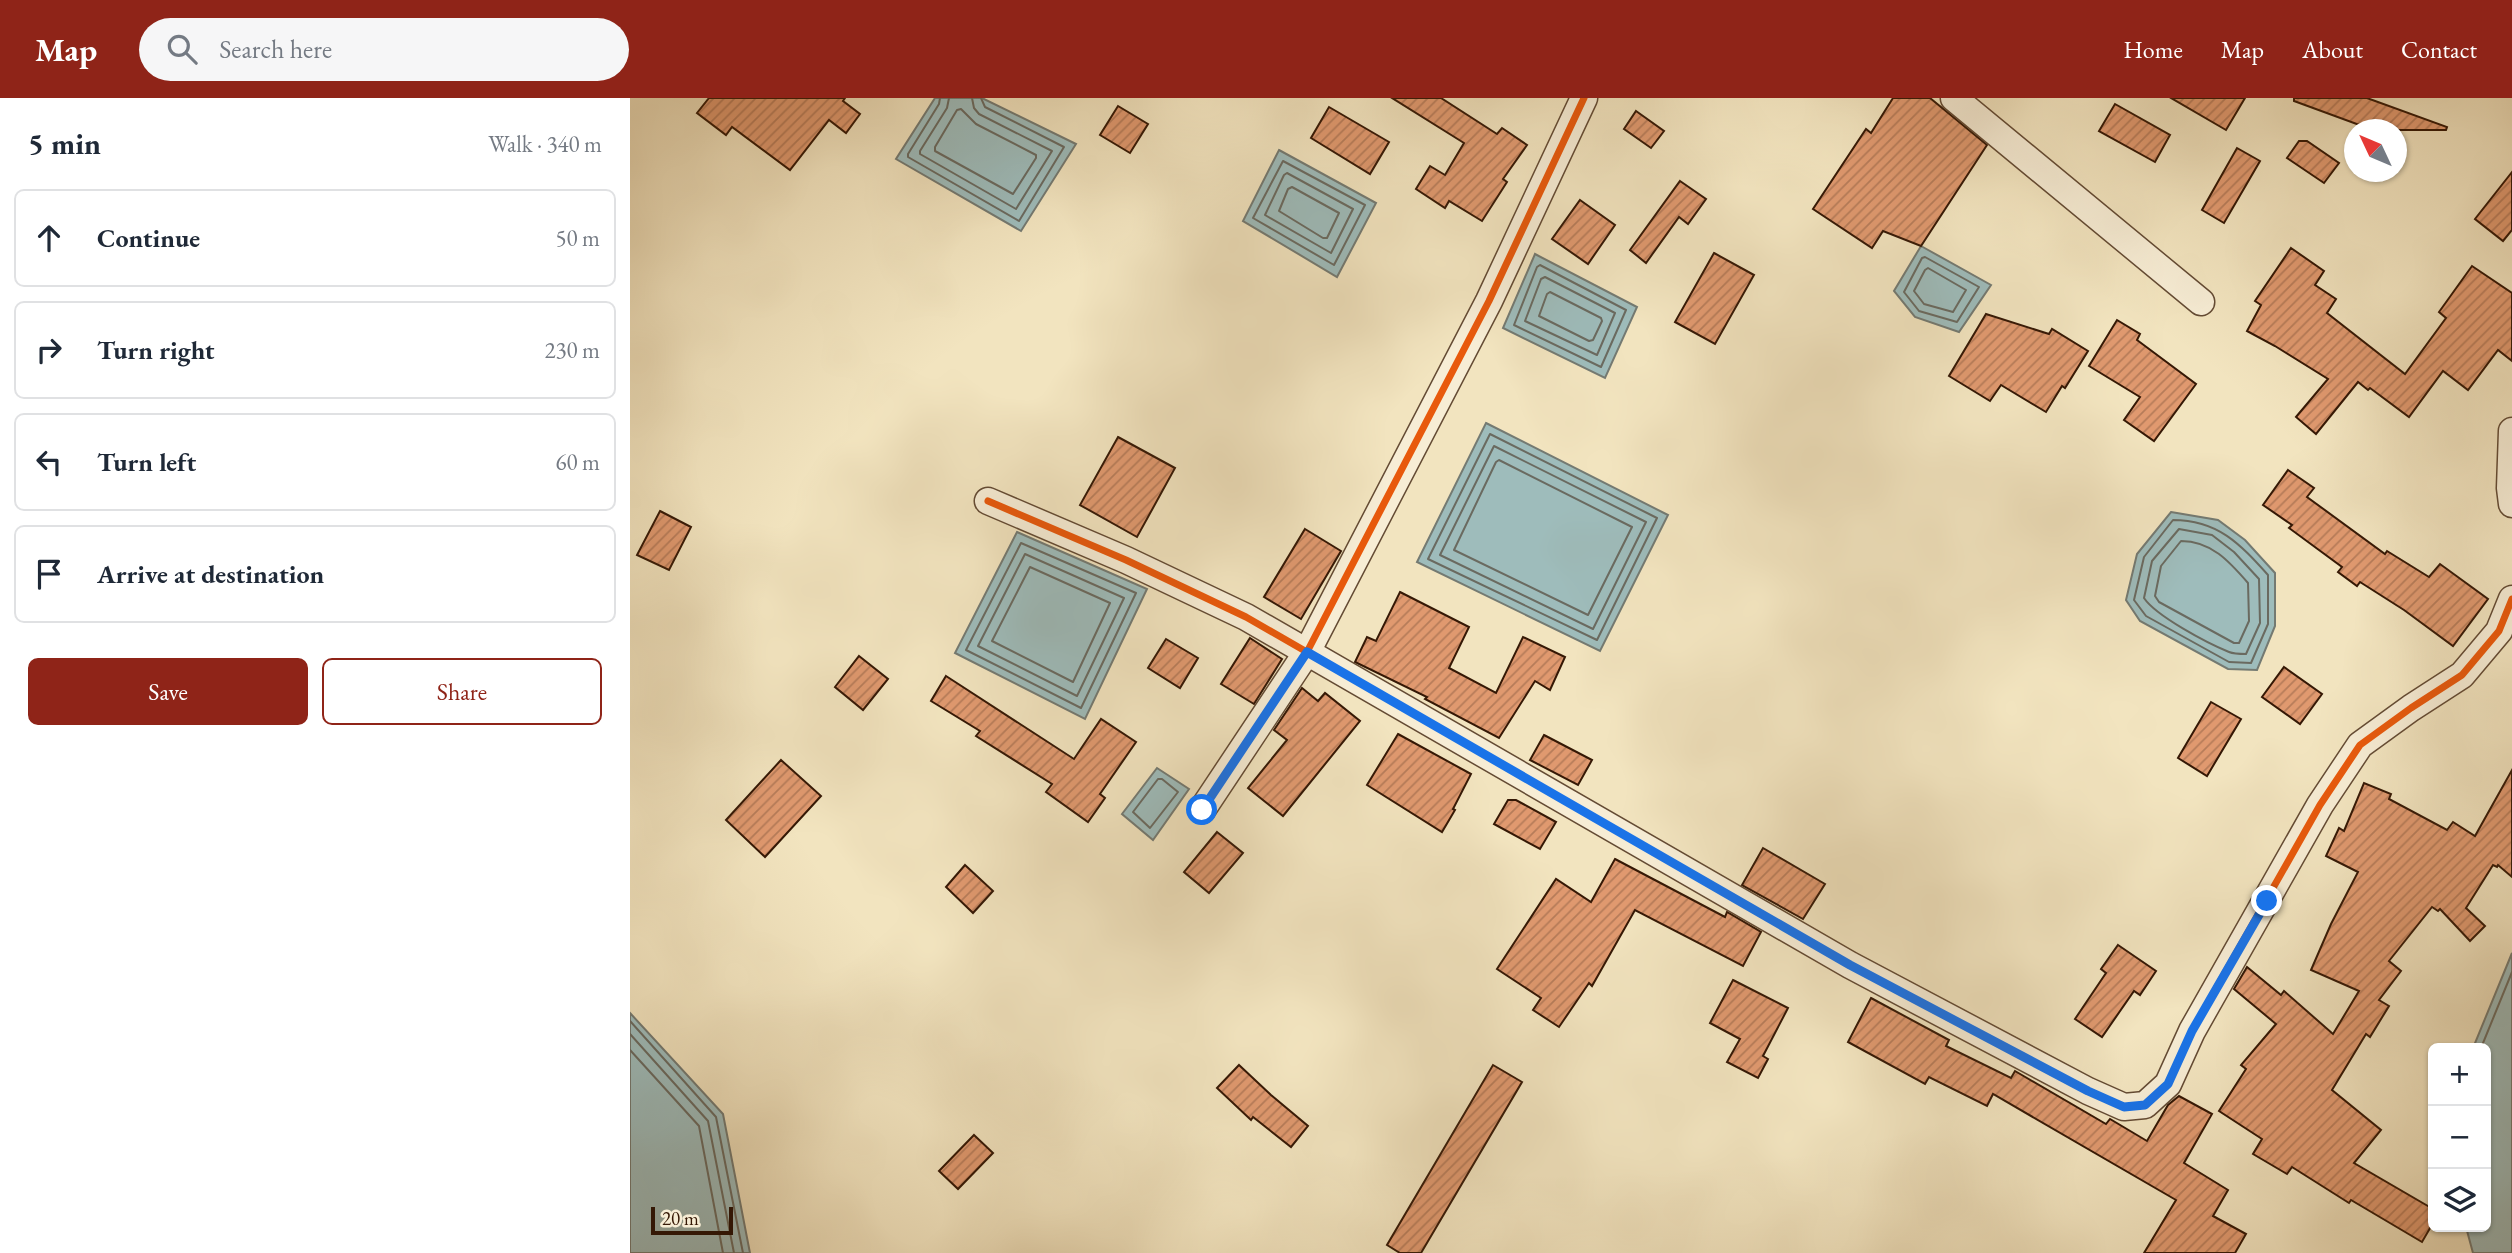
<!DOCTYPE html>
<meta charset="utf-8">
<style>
body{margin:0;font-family:"EB Garamond",serif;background:#f6f6f7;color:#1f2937}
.controls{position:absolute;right:21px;bottom:21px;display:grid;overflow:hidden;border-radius:10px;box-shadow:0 2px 5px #0004}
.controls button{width:63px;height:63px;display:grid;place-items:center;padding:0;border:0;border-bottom:2px solid #e0e1e3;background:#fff;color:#1f2937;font:35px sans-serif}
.compass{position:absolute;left:1714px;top:21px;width:63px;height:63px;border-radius:50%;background:#fff;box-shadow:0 2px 5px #0004;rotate:314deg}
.scale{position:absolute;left:21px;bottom:18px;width:82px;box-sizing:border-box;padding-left:7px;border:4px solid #351805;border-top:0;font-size:19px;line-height:24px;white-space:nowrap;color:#351805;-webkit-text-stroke:5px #f7edd5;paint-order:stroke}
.stop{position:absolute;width:21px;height:21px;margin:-16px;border:5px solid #1a73e8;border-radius:50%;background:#fff}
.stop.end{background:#1a73e8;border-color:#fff;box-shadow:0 2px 7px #0008}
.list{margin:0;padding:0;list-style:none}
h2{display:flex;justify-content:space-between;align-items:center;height:91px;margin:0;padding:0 28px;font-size:30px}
h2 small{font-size:23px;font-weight:400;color:#747a83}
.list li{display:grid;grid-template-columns:46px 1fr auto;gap:21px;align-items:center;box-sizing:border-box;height:98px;margin:0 14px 14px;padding:0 14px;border:2px solid #e0e1e3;border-radius:10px}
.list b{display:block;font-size:26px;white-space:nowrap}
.list em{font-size:23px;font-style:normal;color:#747a83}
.actions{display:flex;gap:14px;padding:21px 28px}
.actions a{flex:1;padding:16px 0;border:2px solid #8f2418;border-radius:10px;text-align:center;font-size:24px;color:#8f2418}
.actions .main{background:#8f2418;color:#fff}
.icon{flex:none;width:38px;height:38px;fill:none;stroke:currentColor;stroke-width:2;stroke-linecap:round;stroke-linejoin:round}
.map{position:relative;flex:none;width:1882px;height:1155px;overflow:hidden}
header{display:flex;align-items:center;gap:42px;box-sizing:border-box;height:98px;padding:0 35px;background:#8f2418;color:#fff}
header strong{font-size:33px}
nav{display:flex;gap:38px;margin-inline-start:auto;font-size:24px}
.search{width:490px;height:63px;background:#f6f6f7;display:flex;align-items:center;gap:18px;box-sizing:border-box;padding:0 24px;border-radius:38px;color:#747a83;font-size:26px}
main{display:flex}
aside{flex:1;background:#fff}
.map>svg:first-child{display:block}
.water{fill:#9ebcbb;stroke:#747a72;stroke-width:2}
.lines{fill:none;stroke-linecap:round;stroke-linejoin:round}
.shore{stroke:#6a6a60;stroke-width:2}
.building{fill:url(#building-hatch);stroke:#351805;stroke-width:2}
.minor-casing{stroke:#644b34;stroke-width:29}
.minor{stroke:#f7edd5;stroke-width:26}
.cycleway-casing{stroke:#f7edd5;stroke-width:11}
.cycleway{stroke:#e8590c;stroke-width:7}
.route{stroke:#1a73e8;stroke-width:9}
</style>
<header>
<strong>Map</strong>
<div class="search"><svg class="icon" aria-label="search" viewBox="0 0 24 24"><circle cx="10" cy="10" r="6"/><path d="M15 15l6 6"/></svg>Search here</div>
<nav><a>Home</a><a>Map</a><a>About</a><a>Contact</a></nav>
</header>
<main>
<aside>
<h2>5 min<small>Walk · 340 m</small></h2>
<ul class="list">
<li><svg class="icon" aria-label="ahead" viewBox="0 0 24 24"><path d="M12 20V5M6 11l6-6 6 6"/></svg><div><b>Continue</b></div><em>50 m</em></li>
<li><svg class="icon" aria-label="right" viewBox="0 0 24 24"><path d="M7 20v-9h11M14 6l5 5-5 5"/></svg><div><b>Turn right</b></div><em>230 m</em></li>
<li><svg class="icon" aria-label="left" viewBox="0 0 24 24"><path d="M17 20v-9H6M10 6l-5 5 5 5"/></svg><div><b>Turn left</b></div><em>60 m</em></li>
<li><svg class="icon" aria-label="arrive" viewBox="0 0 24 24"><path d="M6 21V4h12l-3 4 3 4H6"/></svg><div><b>Arrive at destination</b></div></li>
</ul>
<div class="actions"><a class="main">Save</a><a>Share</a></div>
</aside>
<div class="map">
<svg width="1882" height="1155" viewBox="0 0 1882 1155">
<defs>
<pattern id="building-hatch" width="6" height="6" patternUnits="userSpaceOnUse" patternTransform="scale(1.75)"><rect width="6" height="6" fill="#e0996f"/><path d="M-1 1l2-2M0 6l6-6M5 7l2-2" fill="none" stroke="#b67c59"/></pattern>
</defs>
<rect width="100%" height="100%" fill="#f2e4bf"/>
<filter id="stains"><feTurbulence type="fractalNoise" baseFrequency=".00286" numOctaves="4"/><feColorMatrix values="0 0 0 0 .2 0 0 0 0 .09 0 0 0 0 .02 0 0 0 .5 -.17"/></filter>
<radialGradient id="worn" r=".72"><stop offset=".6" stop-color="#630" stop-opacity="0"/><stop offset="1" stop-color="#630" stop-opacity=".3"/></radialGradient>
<g class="water">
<polygon points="305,0 352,0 446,46 391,133 266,61"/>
<polygon points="649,52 746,105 707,179 613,123"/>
<polygon points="1291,148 1361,187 1329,234 1285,219 1264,193"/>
<polygon points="905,156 1007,209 975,280 873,230"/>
<polygon points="856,325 1038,417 970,553 787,464"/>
<polygon points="1541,414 1588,422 1615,442 1645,475 1645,528 1627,572 1598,571 1510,523 1496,502 1507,456"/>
<polygon points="387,434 517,491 455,621 325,555"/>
<polygon points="527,670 559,691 523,742 492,716"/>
<polygon points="1882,855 1882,1155 1843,1155 1836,1129 1856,1129 1856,950 1843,950"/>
<polygon points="0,915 93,1016 120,1155 0,1155"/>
</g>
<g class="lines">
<g class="shore">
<polyline points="310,0 309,6 278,56 278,59 389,123 434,49 355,9 351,0"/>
<polyline points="319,0 317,10 290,53 290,56 386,111 422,53 349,16 344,10 342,0"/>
<polygon points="331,11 346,26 406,57 406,60 383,96 305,53 305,49 327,12"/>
<polygon points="653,63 735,107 704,167 623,120"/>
<polygon points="657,75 723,111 701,155 635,117 654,77"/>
<polygon points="662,89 709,115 697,140 693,140 649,113 658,91"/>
<polygon points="1295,159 1349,189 1327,224 1289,213 1274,194 1292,160"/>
<polygon points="910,167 996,212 971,269 884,227 907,169"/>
<polygon points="1298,170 1336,192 1323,214 1294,206 1284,193 1295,172"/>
<polygon points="915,179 985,215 967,257 895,223 911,181"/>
<polygon points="920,194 971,220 972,223 963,242 959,243 909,218 917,196"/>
<polygon points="860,336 1027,420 967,542 798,461"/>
<polygon points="864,348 1016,424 963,531 810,457"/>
<polygon points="869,362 1002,429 958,517 824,452 866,364"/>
<path d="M1543,422c45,0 67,24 95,55v49l-17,39 -22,-1 -83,-46 -12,-16 10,-43z"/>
<path d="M1549,431l33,6 22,17 25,27 1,44 -14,31c-6,0 -12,0 -17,-2 -22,-9 -73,-36 -85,-54l8,-37z"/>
<path d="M1551,443c30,0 48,20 67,42l1,38 -10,22h-5l-75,-41 -4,-6 6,-30z"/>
<polygon points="391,445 506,495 451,610 336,552"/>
<polygon points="395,456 494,500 447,598 348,548"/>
<polygon points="400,469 480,505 443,584 362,543"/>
<polygon points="528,681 532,681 548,694 520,730 503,714"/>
<polyline points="0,923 86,1019 113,1155"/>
<polyline points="0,936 78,1023 104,1155"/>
<polyline points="1851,950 1882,874"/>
<polyline points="0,952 69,1028 93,1155"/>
</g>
</g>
<g class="building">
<polygon points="79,0 215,0 213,3 230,16 216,35 199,22 160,72 102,29 96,37 67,15"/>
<polygon points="762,0 811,0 867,36 872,30 897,47 873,81 877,84 852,123 819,103 815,110 786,91 800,68 815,77 834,45"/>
<polygon points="1263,0 1300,0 1357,47 1291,148 1253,133 1242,150 1183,111 1236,31 1241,35"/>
<polygon points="1541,0 1615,0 1596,32"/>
<polygon points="1664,0 1737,0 1817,29 1816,32 1743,32 1664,3"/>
<polygon points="1485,6 1540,37 1525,64 1469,33"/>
<polygon points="488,8 518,26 500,55 470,37"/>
<polygon points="699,9 759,44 740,76 681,40"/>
<polygon points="1006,13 1034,33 1021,50 994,31"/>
<polygon points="1669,43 1677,43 1709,65 1694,85 1657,60"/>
<polygon points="1607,50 1630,63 1594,125 1572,112"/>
<polygon points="1882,74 1882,132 1873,143 1845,121"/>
<polygon points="1050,83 1076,101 1058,126 1049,119 1016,165 1000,152"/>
<polygon points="950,102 985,127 958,166 922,141"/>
<polygon points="1661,150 1694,173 1685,187 1706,201 1697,215 1775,276 1816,220 1809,214 1842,168 1882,195 1882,263 1868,252 1838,292 1813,273 1779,319 1740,290 1738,292 1728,284 1686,336 1666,319 1698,281 1645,248 1617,233 1631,207 1625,203"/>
<polygon points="1084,155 1124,177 1085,246 1045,224"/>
<polygon points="1356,216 1419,236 1422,231 1458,253 1435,290 1432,288 1416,314 1371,287 1360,303 1319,278"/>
<polygon points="1487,222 1510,236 1507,242 1566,286 1524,343 1494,322 1510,299 1459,268"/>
<polygon points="488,339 545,370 507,439 450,407"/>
<polygon points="1658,372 1684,390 1677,399 1755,456 1757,453 1799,479 1810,466 1858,501 1823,548 1774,512 1730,484 1727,488 1708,474 1712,469 1659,430 1662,427 1633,407"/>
<polygon points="30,413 61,429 39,472 7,457"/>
<polygon points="675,431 711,453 671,521 634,499"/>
<polygon points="770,494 839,529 819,570 866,595 893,539 935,559 920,592 905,583 869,640 795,601 797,599 725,564 737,539 746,543"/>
<polygon points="620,540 652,561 624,606 591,586"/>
<polygon points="536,541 568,560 550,590 518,570"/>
<polygon points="229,558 258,581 233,612 205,589"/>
<polygon points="1654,569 1692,596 1670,626 1632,599"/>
<polygon points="316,578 444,661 471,621 506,644 470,696 475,700 458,724 416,694 422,686 346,638 350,633 301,603"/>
<polygon points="672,590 688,603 695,595 730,623 653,718 618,690 657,642 644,632"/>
<polygon points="1581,604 1611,621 1577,678 1548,660"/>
<polygon points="768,636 841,676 823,711 825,712 812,734 737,687"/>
<polygon points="914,637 962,662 948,687 900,662"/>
<polygon points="151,662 191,698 135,759 96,722"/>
<polygon points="1882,672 1882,779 1868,767 1867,769 1863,767 1836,810 1855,828 1840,843 1810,811 1808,813 1802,809 1759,863 1771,873 1749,902 1759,908 1740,939 1736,936 1702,992 1751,1032 1724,1065 1803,1111 1803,1125 1792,1144 1721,1102 1719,1105 1662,1069 1657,1076 1623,1056 1632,1041 1589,1013 1616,971 1611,967 1646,926 1604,891 1617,869 1651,897 1654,893 1703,936 1729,893 1681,872 1701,826 1728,774 1696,758 1709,730 1714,733 1734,685 1761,696 1759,701 1817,732 1823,724 1845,738"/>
<polygon points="878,702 886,702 926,724 910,751 864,726"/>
<polygon points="587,734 613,755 579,795 554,774"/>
<polygon points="1133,750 1195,786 1173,821 1112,787"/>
<polygon points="985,761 1095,819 1097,814 1131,834 1113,868 1005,812 962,888 959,885 929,929 903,912 911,900 867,871 926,781 961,804"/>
<polygon points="335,767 363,793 343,815 316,789"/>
<polygon points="1488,847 1526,873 1510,897 1504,893 1472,939 1445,921 1476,875 1471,871"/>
<polygon points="1103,882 1158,910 1133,958 1138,961 1128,980 1097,964 1110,941 1080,925"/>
<polygon points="1241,900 1319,942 1316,948 1381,980 1385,973 1476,1026 1480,1021 1517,1043 1538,1007 1549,998 1582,1016 1554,1065 1598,1092 1583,1118 1616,1136 1605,1155 1514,1155 1546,1102 1363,996 1357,1008 1299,979 1295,986 1218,944"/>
<polygon points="609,967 641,997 678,1028 661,1049 623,1019 621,1022 587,990"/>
<polygon points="863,967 892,984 791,1155 770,1155 757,1147"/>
<polygon points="344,1037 363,1055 328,1091 309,1073"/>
</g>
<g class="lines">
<g class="minor-casing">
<g id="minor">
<polyline points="1324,0 1571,204"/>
<polyline points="1882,333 1880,390 1882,406"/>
<polyline points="358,403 496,462 616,519 1220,867 1458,993 1494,1009 1515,1007 1538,986 1562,933 1690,707 1730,647 1781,610 1832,577 1869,533 1882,501"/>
<polyline points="572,712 677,554 859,203 954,0"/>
</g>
</g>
<use href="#minor" class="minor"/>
<g class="cycleway-casing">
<g id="cycleway">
<polyline points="358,403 496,462 616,519 1220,867 1458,993 1494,1009 1515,1007 1538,986 1562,933 1690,707 1730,647 1781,610 1832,577 1869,533 1882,501"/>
<polyline points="572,712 677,554 859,203 954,0"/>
</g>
</g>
<use href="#cycleway" class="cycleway"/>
</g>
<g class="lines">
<polyline class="route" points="572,712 677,554 1220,867 1458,993 1494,1009 1515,1007 1538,986 1562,933 1637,803"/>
</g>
<rect width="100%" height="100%" filter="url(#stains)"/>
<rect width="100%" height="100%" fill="url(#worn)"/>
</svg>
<div class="controls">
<button>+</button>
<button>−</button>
<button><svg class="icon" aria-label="layers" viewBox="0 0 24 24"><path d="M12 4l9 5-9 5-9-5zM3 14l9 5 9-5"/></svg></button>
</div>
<svg class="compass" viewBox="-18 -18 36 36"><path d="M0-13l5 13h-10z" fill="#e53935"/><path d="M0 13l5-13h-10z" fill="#747a83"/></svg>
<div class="scale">20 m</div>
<div class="stop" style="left:572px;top:712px"></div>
<div class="stop end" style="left:1637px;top:803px"></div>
</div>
</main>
